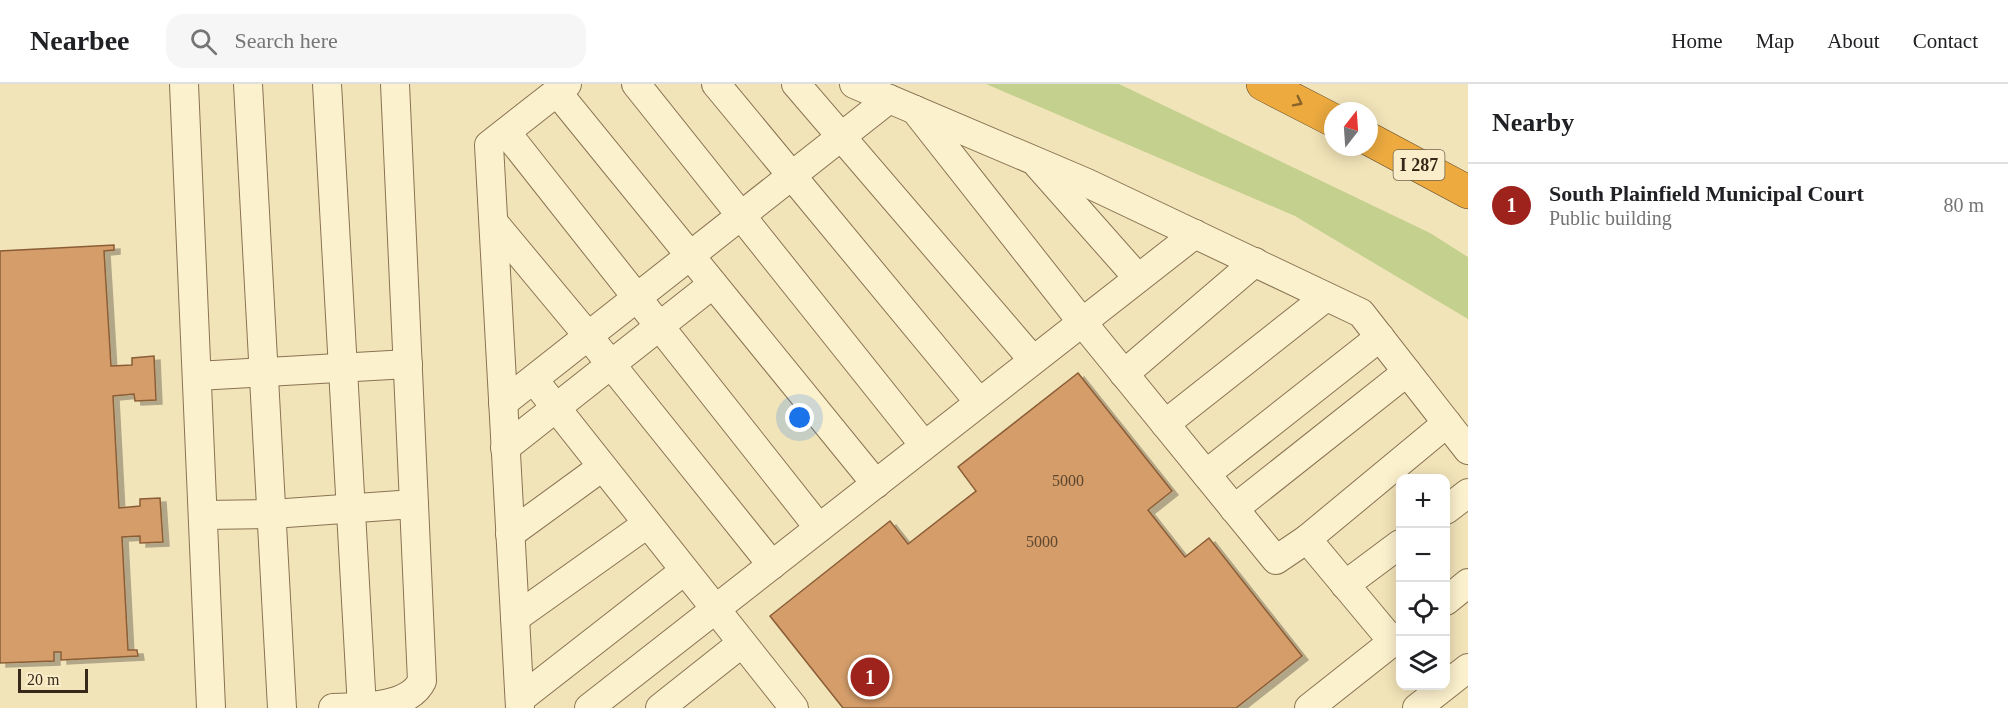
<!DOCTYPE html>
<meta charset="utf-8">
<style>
body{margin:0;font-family:Georgia,serif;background:#f6f6f6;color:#202124}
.controls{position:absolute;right:18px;bottom:18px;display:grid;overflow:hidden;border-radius:12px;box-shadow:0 3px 15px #0003}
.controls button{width:54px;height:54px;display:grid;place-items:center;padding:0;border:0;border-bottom:2px solid #e0e0e0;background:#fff;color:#202124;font:30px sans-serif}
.compass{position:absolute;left:1324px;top:18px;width:54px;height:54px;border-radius:50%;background:#fff;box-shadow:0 3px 15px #0003;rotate:17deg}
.scale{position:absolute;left:18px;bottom:15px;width:70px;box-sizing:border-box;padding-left:6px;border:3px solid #372919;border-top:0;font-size:16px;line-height:21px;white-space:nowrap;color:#372919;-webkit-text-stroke:4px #f9eec9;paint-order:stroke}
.you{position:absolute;left:800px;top:334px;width:21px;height:21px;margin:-15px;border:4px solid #fff;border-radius:50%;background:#1a73e8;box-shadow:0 0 0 9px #1a73e833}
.badge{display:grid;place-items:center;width:39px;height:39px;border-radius:50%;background:#9e231d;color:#fff;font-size:20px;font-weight:700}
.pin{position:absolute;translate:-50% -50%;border:3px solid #fff;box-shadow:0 2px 6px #0006}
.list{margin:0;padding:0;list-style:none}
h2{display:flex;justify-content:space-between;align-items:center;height:78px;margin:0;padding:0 24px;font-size:26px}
h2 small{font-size:20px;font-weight:400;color:#757577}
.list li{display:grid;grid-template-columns:39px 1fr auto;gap:18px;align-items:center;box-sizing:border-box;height:84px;padding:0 24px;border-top:2px solid #e0e0e0}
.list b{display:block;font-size:22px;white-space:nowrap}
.list p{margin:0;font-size:20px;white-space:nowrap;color:#757577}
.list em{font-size:20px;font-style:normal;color:#757577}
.icon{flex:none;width:33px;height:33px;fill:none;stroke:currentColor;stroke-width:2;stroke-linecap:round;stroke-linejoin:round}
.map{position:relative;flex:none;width:1468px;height:624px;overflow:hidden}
header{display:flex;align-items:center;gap:36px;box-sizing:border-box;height:84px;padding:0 30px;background:#fff;border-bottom:2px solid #e0e0e0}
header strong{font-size:28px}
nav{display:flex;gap:33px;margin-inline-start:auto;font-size:21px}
.search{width:420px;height:54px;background:#f6f6f6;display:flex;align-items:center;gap:15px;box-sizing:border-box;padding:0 21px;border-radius:18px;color:#757577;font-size:22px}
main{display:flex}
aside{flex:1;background:#fff}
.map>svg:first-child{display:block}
.green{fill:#c4d08d}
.building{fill:#d49d6b;stroke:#8b5d36;stroke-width:1.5;filter:url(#shadow)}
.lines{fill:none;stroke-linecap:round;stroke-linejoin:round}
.minor-casing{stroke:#897352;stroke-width:30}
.highway-casing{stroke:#564028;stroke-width:34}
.minor{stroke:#fcf1cd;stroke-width:28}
.highway{stroke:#ecaa3f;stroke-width:33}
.oneway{stroke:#88632a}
.labels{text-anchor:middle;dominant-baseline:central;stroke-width:5;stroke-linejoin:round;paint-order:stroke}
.number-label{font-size:16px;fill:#5e462e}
.shield{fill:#f9eec9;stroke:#71644e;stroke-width:1.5}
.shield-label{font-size:18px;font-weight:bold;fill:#372919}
</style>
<header>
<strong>Nearbee</strong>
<div class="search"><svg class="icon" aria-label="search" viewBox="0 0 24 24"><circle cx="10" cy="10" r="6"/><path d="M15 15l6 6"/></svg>Search here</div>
<nav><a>Home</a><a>Map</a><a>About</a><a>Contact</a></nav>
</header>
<main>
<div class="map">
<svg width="1468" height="624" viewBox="0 0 1468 624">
<defs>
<filter id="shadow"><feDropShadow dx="6" dy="4" stdDeviation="0" flood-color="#0004"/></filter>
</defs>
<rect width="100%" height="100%" fill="#f2e4b9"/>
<polygon class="green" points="986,0 1119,0 1430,149 1468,173 1468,235 1295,132"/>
<g class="building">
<polygon points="114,161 114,166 104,167 111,282 132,281 132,274 154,272 156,316 135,317 134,310 113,312 119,424 140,422 140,415 160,414 163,458 140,459 140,452 122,453 128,566 137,566 138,572 61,576 61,568 54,568 54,577 0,579 0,167"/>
<polygon points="1078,289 1172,407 1148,426 1185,473 1209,454 1302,572 1236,624 843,624 770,532 890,437 908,460 976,407 958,383"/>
</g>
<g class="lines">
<g class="minor-casing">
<g id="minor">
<polyline points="184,0 211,624"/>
<polyline points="248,0 282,624"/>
<polyline points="327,0 362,624"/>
<polyline points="636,0 924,361"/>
<polyline points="716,0 979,318"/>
<polyline points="796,0 1033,276"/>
<polyline points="854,0 1087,99 1361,229 1468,366"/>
<polyline points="557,8 876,400"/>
<polyline points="915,26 1082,238 1276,476 1307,455 1393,558"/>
<polyline points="506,48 819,444"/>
<polyline points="1038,81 1138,194"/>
<polyline points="495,140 589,253 772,481"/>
<polyline points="1124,290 1255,178"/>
<polyline points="197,292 408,280"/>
<polyline points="534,296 794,624"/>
<polyline points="503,319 889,15"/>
<polyline points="1165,340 1326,213"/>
<polyline points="505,364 713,200"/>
<polyline points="1206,390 1380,253"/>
<polyline points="1234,425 1407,288"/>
<polyline points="1446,426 1468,409"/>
<polyline points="203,431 272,430 414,420"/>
<polyline points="510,450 602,383"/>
<polyline points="1307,455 1447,339"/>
<polyline points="1345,501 1400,460"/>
<polyline points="1446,517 1468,499"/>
<polyline points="515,534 647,440"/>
<polyline points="520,615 684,487"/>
<path d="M333,624c29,-1 76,0 89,-27l-27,-597"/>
<polyline points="520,624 489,61 567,0"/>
<polyline points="589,624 1195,150"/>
<polyline points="660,624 742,559"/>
<polyline points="1309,624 1400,552"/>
<polyline points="1417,624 1468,584"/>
</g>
</g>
<g class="highway-casing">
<g id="highway">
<polyline points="1263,0 1333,36"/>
<polyline points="1369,55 1468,108"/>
</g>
</g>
<use href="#minor" class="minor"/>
<use href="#highway" class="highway"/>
</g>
<defs><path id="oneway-chevron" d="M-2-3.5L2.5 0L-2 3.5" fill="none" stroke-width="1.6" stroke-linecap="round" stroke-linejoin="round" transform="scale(1.5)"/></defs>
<use class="oneway" href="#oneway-chevron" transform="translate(1298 18) rotate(27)"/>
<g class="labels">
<g class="number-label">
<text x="1068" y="396">5000</text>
<text x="1042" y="457">5000</text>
</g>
<rect class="shield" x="1393.5" y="66" width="51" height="30" rx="4.5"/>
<g class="shield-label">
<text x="1419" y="81">I 287</text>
</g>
</g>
</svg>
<div class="controls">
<button>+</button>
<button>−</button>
<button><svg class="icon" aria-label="locate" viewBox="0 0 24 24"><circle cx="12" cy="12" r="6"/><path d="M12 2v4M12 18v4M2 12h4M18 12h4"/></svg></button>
<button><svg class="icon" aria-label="layers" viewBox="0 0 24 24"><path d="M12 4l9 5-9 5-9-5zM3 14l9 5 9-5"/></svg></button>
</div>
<svg class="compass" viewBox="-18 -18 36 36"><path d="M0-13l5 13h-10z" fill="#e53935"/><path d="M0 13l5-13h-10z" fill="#757577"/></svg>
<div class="scale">20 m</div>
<div class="you"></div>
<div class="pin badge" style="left:870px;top:593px">1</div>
</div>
<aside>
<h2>Nearby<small></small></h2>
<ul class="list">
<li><span class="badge">1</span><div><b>South Plainfield Municipal Court</b><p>Public building</p></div><em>80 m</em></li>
</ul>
</aside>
</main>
